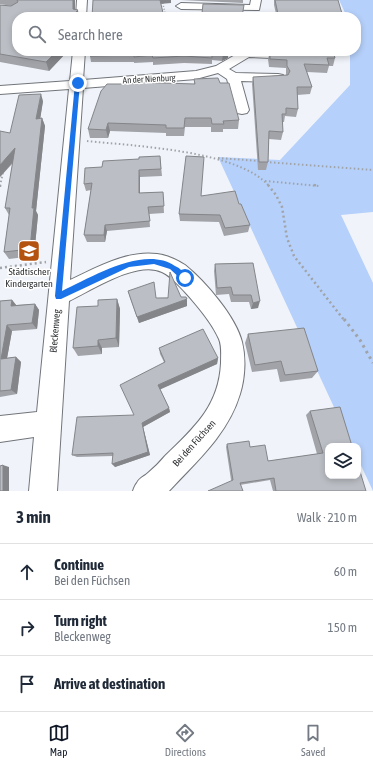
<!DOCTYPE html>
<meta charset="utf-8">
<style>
body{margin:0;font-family:"Asap Condensed",sans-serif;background:#f6f6f7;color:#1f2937}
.controls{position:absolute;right:12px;bottom:12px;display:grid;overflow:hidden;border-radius:8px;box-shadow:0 2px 6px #0003}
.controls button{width:36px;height:36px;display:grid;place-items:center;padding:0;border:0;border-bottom:1px solid #e0e1e3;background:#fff;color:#1f2937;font:20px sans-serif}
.stop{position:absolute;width:12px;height:12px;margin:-9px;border:3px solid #1a73e8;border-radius:50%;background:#fff}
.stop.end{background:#1a73e8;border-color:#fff;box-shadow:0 1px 4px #0008}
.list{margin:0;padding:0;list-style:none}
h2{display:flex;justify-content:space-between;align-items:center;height:52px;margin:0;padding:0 16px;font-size:17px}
h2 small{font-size:13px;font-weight:400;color:#747a83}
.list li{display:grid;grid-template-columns:26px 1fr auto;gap:12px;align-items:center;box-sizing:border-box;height:56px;padding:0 16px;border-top:1px solid #e0e1e3}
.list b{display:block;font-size:15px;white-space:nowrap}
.list p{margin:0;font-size:13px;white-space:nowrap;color:#747a83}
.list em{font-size:13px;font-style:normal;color:#747a83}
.icon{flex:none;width:22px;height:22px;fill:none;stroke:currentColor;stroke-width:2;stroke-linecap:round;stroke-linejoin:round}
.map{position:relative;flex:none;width:373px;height:491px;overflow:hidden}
.search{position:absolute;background:#fff;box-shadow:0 2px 6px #0003;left:12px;right:12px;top:12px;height:44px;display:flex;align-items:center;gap:10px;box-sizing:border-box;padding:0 14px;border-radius:16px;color:#747a83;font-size:15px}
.sheet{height:220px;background:#fff}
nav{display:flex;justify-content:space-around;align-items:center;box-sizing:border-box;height:56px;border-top:1px solid #e0e1e3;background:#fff;font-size:11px;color:#747a83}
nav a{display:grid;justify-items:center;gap:2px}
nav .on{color:#111827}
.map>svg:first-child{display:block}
.green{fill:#b5d0fa}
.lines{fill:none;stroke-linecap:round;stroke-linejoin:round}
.minor-casing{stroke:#71757a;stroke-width:2}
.path-far3{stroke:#a0a3a7;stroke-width:1.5;stroke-dasharray:1 2;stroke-linecap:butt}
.path-far2{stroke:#a0a3a7;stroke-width:2;stroke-dasharray:1.5 2.5;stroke-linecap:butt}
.path-far1{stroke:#a0a3a7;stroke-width:2.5;stroke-dasharray:2 3;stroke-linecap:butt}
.path{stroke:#a0a3a7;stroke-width:3;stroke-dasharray:2.5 4;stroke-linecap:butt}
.minor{fill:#fff;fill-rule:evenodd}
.wall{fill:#a1a3a9}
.shaded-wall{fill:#838589}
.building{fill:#bbbec4;stroke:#838589}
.route{fill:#1a73e8}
.labels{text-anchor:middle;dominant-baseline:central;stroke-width:3;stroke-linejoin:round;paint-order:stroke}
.far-street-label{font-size:9px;fill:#333537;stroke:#fff}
.poi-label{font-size:10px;fill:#333537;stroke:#fff}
.street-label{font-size:10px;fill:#333537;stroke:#fff}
</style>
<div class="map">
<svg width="373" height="491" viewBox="0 0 373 491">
<rect width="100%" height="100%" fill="#f0f4fa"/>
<polygon class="green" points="339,0 373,0 373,212 341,215 373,283 373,491 358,459 358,446 352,446 218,157 280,160 350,85 350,51 356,51 356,17 347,17"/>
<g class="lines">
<g class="minor-casing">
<g id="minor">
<polygon points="77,0 87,0 86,17 76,17"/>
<polygon points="251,0 261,0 259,10 181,9 176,6 181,3 250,5"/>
<path d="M73,51h12l-2,29 113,-9 20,-5 26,-15h54l4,1 2,3 -2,3 -4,1 -47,-2 -20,12 7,4 42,1 5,1 2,3 -2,3 -5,1 -37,-1 8,29 -2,3 -5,1 -5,-1 -2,-3 -8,-31 -9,-6 -22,6 -113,9 -13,192c26,-12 57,-30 87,-26 9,1 20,6 28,11 20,16 51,52 57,77 4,16 3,36 -2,52 -12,40 -43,67 -71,97h-36c1,-3 2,-6 4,-8 2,-5 8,-7 11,-10 6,-5 12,-11 17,-17 29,-28 54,-50 56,-93 0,-8 1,-17 -2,-24 -7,-16 -23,-35 -34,-47 -7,-7 -14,-16 -23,-20 -25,-12 -70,18 -93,29l-12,190h-28l5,-54 -34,5v-26l37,-4 32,-323 -69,5v-8l70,-5z"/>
</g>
</g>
<polyline class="path-far3" points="162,0 166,17"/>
<g class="path-far2">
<path d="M87,141c46,5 151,9 182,45"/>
<polyline points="218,158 259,161"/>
<polyline points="266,162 373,170"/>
<polyline points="265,181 319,186"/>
<polyline points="0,186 3,172"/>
</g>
<g class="path-far1">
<polyline points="268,185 276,195 282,207 287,238 294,256 344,320"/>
<polyline points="314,185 319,186"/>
<polyline points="0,187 0,185"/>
<polyline points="0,268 46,262"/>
</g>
<polyline class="path" points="344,319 360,340 373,363"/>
<use href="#minor" class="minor"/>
</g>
<g class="wall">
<polygon points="0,0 75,0 75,10 17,51 65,51 66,53 49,71 0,62 0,5 11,6 12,6 0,4"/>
<polygon points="180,0 243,0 243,3"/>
<polygon points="274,0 338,0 343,17 274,17 274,14 276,14 274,5"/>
<polygon points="203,4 242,17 202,17"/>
<polygon points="228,51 228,58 222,61 212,60 212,64 184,63 153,65 153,62 134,63 134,62 91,62 90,56"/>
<polygon points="304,51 333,51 335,58 333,66 329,66 327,73 307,72 312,87 310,94 297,95 298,109 296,117 285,116 284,122 282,122 283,132 281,140 269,139 268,162 266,170 258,170 252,84 253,77 286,75 286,68 269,67 268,59 270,52 301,53 305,52"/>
<polygon points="194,79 220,83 239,120 238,129 223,129 223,132 211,132 211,127 185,127 184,136 166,136 166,133 110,131 108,138 90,138 88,129 132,84 194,84"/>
<polygon points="43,101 40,118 42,118 45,126 36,211 38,215 34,256 9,259 4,252 9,215 5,208 13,163 0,177 10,133"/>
<polygon points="160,156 162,176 140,177 140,193 163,192 164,213 149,214 150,227 107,231 105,242 87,242 84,235 91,190 86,191 84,184 102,167 139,159"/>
<polygon points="201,196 239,204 250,225 248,232 224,236 219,222 180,221 179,214"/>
<polygon points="253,263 258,308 251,309 249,302 231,302 229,294 216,295 214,271 215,264"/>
<polygon points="128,291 156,298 181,297 187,306 139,323 130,298"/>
<polygon points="117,299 120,309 119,347 102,348 102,354 78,356 73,348 98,306"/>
<polygon points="12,300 16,305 35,304 39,310 37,329 12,331 7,358 16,357 21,362 17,394 0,397 0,301"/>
<polygon points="248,334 318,371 312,378 280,382 277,369 252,372 245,343"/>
<polygon points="159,348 218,358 217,364 160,389 169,408 170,412 143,427 150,455 115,467 113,456 77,457 72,455 134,415 164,362 160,354"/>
<polygon points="310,411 366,491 273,491 270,480 240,485 231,480 226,447 227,444 250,447 268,461 317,454 306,415"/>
</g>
<g class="shaded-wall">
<polygon points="73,0 75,0 75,13 78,10 79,17 71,17 73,9"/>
<polygon points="160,0 171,0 171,3 160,4"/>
<polygon points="57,51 65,51 66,53 49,71 46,62"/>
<polygon points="228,51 228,58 222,61 223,54"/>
<polygon points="41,94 43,101 39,127 36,119"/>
<polygon points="42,118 45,126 36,211 38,215 34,256 30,249 32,208"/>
<polygon points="108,123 110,131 108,138 106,130"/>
<polygon points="15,148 18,156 0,177 0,165"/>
<polygon points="139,170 140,177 140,200 139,193"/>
<polygon points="105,225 107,231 105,242 104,235"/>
<polygon points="117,299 120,309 119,347 116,338"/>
<polygon points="187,299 187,306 139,323 137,317"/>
<polygon points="12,300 17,306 11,306"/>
<polygon points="260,301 258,308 251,309 253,303"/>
<polygon points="35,304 39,310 37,329 32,323"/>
<polygon points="7,325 12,331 6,364 1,359"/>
<polygon points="98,340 102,348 102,354 98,346"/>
<polygon points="16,357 21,362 17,394 11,390"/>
<polygon points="218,358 217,364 159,390 158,385"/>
<polygon points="169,408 170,412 143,427 150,455 115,467 112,464 142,423"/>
<polygon points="3,465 9,467 9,491 3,491"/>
</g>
<g class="building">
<polygon points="17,0 73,0 73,9 78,10 71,17 17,17 17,51 57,51 46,62 0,54 0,5 11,6 18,2"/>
<polygon points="93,0 160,0 164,17 92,17"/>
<polygon points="275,0 338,0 343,17 274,17 274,14 278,14"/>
<polygon points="203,4 244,5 242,17 213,17 214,13 202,13"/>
<polygon points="90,51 228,51 223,54 212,53 212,58 184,56 153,58 152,55 134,57 134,55 90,56"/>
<polygon points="306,51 333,51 335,58 327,58 329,65 304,64 312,87 297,87 298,109 286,108 286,114 282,114 283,132 269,131 268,162 259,162 253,77 288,75 290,71 287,66 287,60 270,59 270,52 301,53"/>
<polygon points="218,78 220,83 229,83 239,120 223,121 224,124 212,124 211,118 185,118 184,128 166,128 166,125 108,123 106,130 88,129 101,91 107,84 132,84 133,82 195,84 194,79"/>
<polygon points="41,94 36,119 42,118 32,208 34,208 30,249 4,252 10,208 5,208 15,148 0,165 0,131 10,133 19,95"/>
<polygon points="160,156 161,169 139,170 139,193 163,192 164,206 148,207 150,221 105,225 104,235 84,235 92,183 84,184 85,168 102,167 103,161 139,159 139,157"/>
<polygon points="186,156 204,157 201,196 235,191 239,204 241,204 250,225 225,228 220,215 179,214"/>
<polygon points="253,263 260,301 253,303 251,295 233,295 231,287 217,288 215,264"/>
<polygon points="170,272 181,297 186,297 187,299 137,317 128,291 154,282 156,298 168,298"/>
<polygon points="117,299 116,338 98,340 98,346 73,348 77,307 98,306 98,300"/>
<polygon points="12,300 11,306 35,304 32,323 7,325 1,359 16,357 11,390 0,391 0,301"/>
<polygon points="304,328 318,371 285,375 281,361 255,365 248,334"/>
<polygon points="203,329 218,358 158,385 169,408 142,423 148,452 112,464 113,453 72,455 77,417 134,415 120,385 165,362 159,348"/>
<polygon points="340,407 352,446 328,446 328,476 358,476 358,465 366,491 276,491 274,478 240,483 243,491 208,491 233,480 227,444 249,441 250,447 265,445 268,461 323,453 310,411"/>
<polygon points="3,465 3,491 0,491 0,466"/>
</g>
<path class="route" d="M78,81l2,2 -18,208c30,-14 82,-46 113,-25 5,2 8,6 12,10v4h-5l-12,-11 -16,-5 -25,3 -68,32h-5l-1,-3 20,-213z"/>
<defs>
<g id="school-square" transform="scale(1.15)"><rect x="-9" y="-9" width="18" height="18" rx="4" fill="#b4530f" stroke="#fff"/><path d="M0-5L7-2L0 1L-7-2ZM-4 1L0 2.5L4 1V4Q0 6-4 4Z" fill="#fff"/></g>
</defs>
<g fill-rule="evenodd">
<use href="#school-square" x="29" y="251"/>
</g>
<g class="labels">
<g class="far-street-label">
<text transform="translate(149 79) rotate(-3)">An der Nienburg</text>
</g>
<g class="poi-label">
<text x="29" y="271">Städtischer<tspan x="29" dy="12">Kindergarten</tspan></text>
</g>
<g class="street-label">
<text transform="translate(55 331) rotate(-85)">Bleckenweg</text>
<text transform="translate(194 443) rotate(-48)">Bei den Füchsen</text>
</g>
</g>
</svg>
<div class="controls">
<button><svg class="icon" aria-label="layers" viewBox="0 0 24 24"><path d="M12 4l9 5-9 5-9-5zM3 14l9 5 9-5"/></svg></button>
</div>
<div class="stop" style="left:185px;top:278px"></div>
<div class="stop end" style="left:78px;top:83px"></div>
<div class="search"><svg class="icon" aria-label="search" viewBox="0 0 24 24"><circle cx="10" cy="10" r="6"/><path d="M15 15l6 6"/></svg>Search here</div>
</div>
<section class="sheet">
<h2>3 min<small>Walk · 210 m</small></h2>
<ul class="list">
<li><svg class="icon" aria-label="ahead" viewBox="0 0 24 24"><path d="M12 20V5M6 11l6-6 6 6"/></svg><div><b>Continue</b><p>Bei den Füchsen</p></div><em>60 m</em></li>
<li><svg class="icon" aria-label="right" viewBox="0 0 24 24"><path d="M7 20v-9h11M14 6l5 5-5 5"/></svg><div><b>Turn right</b><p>Bleckenweg</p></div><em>150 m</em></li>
<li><svg class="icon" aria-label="arrive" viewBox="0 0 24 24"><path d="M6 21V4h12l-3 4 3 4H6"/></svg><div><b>Arrive at destination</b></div></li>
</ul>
</section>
<nav>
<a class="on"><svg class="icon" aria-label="map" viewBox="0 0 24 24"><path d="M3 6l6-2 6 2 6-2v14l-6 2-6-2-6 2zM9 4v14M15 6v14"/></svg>Map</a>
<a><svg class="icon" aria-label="directions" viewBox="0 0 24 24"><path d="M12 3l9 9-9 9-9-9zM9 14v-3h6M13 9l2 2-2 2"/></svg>Directions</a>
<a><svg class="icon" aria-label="saved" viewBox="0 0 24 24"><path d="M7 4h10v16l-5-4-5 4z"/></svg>Saved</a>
</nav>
